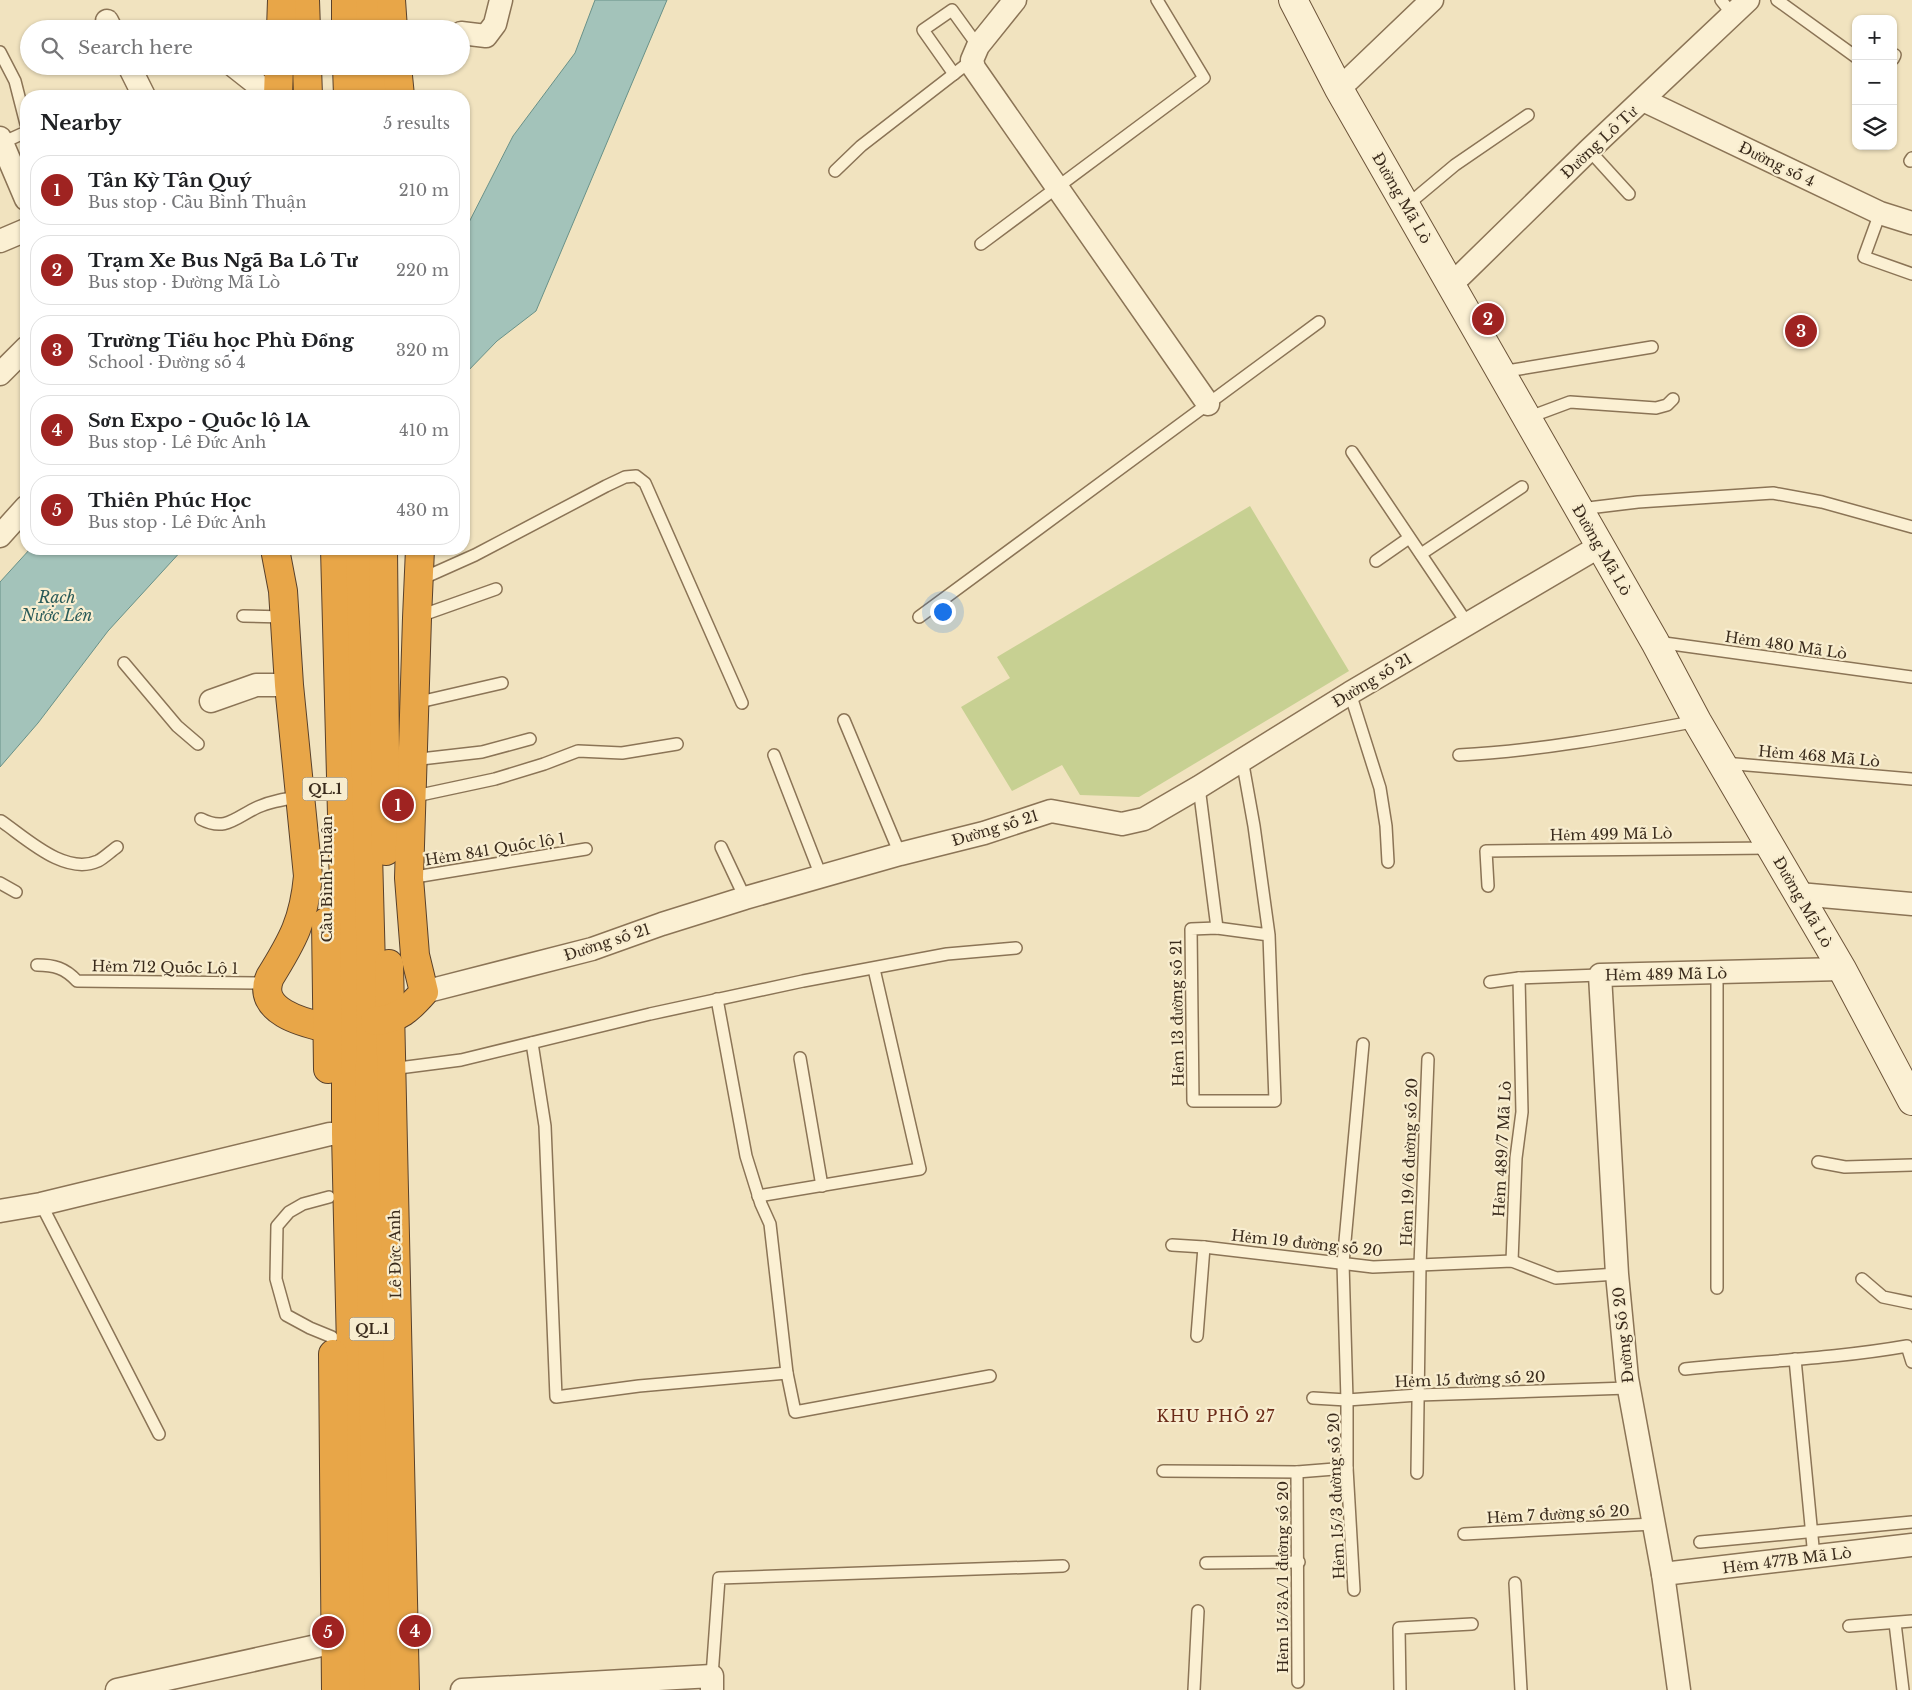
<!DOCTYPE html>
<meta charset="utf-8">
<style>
body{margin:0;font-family:"Libre Baskerville",serif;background:#f6f6f6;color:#202124}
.controls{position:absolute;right:15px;top:15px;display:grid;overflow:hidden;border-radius:10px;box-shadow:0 1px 4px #0004}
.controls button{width:45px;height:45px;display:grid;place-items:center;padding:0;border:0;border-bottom:1px solid #e0e0e0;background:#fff;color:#202124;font:25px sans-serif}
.you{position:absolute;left:942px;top:611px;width:18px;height:18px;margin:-12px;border:4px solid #fff;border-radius:50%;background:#1a73e8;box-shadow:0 0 0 8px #1a73e833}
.badge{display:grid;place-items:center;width:32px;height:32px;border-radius:50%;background:#9f2321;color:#fff;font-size:16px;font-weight:700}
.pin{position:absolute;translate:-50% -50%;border:2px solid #fff;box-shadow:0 1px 5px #0006}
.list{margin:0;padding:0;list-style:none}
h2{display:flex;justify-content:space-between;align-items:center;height:65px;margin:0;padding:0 20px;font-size:21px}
h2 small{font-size:16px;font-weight:400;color:#757577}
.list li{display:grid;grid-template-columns:32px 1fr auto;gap:15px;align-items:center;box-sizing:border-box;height:70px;margin:0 10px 10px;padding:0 10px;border:1px solid #e0e0e0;border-radius:20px}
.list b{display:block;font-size:19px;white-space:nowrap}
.list p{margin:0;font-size:16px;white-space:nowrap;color:#757577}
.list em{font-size:16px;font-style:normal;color:#757577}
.icon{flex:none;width:28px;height:28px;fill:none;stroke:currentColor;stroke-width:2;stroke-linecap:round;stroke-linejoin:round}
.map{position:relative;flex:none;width:1912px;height:1690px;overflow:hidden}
.search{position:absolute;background:#fff;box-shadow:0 1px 4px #0004;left:20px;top:20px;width:450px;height:55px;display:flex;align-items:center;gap:12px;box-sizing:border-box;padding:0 18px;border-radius:28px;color:#757577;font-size:19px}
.panel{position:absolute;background:#fff;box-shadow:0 1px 4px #0004;left:20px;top:90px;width:450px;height:465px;border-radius:20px}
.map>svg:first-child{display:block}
.green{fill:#c7d092}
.water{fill:#a3c3ba;stroke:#699188}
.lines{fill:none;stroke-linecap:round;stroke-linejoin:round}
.lane-casing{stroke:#8b7456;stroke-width:14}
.street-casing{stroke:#8b7456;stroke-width:25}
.secondary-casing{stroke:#6d5439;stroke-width:30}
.highway-casing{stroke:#59412b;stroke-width:30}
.lane{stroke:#fbf0d3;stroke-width:11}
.street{stroke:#fbf0d3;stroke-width:22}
.secondary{stroke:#fbf0d3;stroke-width:28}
.highway{stroke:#e8a648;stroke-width:28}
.labels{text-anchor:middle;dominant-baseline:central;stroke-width:4.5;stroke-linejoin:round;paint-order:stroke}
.shield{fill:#f8edcf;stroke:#736552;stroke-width:1}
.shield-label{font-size:14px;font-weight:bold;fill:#3a2b1c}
.street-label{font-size:15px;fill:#3a2b1c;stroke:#f8edcf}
.water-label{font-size:16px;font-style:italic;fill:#2a5b59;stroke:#f8edcf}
.neighbourhood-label{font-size:16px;letter-spacing:1px;fill:#6a2b18;stroke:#f8edcf}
</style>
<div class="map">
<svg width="1912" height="1690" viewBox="0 0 1912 1690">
<rect width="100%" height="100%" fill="#f1e3bf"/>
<polygon class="green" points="1250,506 1349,671 1139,797 1080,795 1062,765 1012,791 961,707 1010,678 997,657"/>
<g class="water">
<polygon points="595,0 667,0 536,311 497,341 464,375 464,232 513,136 575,53"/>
<polygon points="30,549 183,549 108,631 38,723 0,767 0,582"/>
</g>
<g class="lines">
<g class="lane-casing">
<g id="lane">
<polyline points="1721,0 1733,15"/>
<polyline points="1777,0 1856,57"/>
<polyline points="0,52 15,81 26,124"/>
<polyline points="1893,59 1895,55"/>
<polyline points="954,74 923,30 952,10 978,46"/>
<polyline points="2,143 26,132"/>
<polyline points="1589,150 1629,194"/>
<polyline points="1910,161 1912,158"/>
<polyline points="835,171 861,146 972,60"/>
<polyline points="1406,206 1455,165 1528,115"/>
<polyline points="1880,213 1864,257 1912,274"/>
<polyline points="981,244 1204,78 1157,0"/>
<polyline points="1501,372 1652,347"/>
<polyline points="1527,418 1570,402 1656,408 1667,405 1673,399"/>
<polyline points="1352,452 1467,623"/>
<polyline points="1580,509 1638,502 1773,493 1822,502 1912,527"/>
<polyline points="1421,554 1522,487"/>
<polyline points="1376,561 1409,538"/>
<polyline points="419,580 475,555 606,486 625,477 636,476 645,483 742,703"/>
<polyline points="243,616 285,617"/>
<polyline points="417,617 496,589"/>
<polyline points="919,617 1319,322"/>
<polyline points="1657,642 1912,677"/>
<polyline points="124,663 177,726 198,744"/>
<polyline points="1350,693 1380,788 1386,826 1388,862"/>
<polyline points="415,703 502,683"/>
<polyline points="844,720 900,854"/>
<polyline points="774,755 821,876"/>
<path d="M1459,755c80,-4 160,-19 238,-34"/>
<polyline points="1242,759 1254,826 1269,935 1275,1101 1193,1101 1191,929 1217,928 1269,935"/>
<polyline points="412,760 482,752 530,739"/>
<polyline points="1724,763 1912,779"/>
<polyline points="1199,787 1217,928"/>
<polyline points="411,797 495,779 544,764 578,751 622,753 677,744"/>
<path d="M201,819c25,13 35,-2 57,-12 13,-6 27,-8 41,-10"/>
<path d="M1,821c25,17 64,55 97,40 6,-3 13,-10 19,-14"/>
<polyline points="721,847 745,898"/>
<polyline points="409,878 586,849"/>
<polyline points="0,883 16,892"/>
<polyline points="1488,886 1486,851 1771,848"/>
<path d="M37,965c17,0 28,3 40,16l190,2"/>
<polyline points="1717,973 1717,1288"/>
<polyline points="1490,982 1519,978 1600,975"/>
<polyline points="717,999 746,1156 761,1204 770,1224 787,1373 795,1412 990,1376"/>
<polyline points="532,1043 545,1126 556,1397 639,1386 787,1373"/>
<polyline points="800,1058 822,1186"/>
<polyline points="391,1069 461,1060 650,1014 803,981 947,954 1016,948"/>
<polyline points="1818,1162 1845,1167 1912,1165"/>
<polyline points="758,1196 920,1169 874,969"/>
<polyline points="329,1197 303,1204 289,1212 277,1226 276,1279 286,1315 310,1328 332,1337"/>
<polyline points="41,1204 159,1434"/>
<polyline points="1172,1245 1204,1247 1373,1267 1512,1261 1556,1278 1617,1274"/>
<polyline points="1512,1261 1516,1158 1522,1112 1519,978"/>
<polyline points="1862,1279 1883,1297 1912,1303"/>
<polyline points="1197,1336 1204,1247"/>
<polyline points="1795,1359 1814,1557"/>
<path d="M1685,1369c74,-8 148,-10 222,-23l5,16"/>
<polyline points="1313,1398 1347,1400 1418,1395 1628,1388"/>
<polyline points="1163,1471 1297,1472 1347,1468"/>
<polyline points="1297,1472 1298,1682"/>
<polyline points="1417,1473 1420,1265 1428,1059"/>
<polyline points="1464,1534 1653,1524"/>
<polyline points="1700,1542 1912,1522"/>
<polyline points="1206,1563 1299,1562"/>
<polyline points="1515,1583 1521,1690"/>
<polyline points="1354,1590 1347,1468 1347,1400 1343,1263 1363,1044"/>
<polyline points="1895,1623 1903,1690"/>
<polyline points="1849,1626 1912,1621"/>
<polyline points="712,1676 719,1578 1063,1566"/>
<polyline points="1194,1690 1198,1611"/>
<polyline points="1400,1690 1399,1628 1472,1624"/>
</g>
</g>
<g class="street-casing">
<g id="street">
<polyline points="1015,0 978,46 972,60 974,68 1208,404"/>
<polyline points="107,21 111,29"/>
<polyline points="461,33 486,36 495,24 501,0"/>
<polyline points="129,66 144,96"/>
<polyline points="234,66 272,96"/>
<polyline points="1339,89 1432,0"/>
<polyline points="1643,100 1880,213 1912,223"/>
<polyline points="0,138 26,199"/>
<polyline points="0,241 26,230"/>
<polyline points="1451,285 1589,150 1748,0"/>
<polyline points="0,374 26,348"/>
<polyline points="0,536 26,507"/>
<polyline points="211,701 256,685 289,685"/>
<polyline points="1799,894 1912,904"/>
<polyline points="424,992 592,949 662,924 745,898 900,854 984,833 1051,811 1122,824 1144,819 1199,787 1350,693 1600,546"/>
<polyline points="0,1211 41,1204 330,1134 346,1134"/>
<polyline points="1663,1574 1912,1545"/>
<polyline points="117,1690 335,1642 351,1642"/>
<polyline points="462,1690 712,1676 712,1690"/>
<polyline points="1679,1690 1663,1574 1627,1378 1617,1274 1600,975 1842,969"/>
</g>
</g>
<g class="secondary-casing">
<polyline id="secondary" points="1293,0 1339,89 1655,642 1697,721 1842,969 1912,1101"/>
</g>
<g class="highway-casing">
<g id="highway">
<polyline points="305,0 306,29"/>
<polyline points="346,0 346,29"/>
<polyline points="370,0 371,29"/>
<polyline points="391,0 393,29"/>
<polyline points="281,29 282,0"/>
<polyline points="307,66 308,96"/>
<polyline points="347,66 348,96"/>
<polyline points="372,66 373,96"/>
<polyline points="397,66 400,96"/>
<polyline points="278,96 279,66"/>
<path d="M275,549l8,42 6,94 19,191c-4,44 -15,64 -38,101 -15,34 34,46 57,51"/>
<polyline points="335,549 346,967 346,1134 359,1690"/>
<polyline points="360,549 371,967 369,1158 379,1690"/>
<polyline points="383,549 386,851"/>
<polyline points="326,922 328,1069"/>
<polyline points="389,964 405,1690"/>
<path d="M375,1021c24,-2 34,-12 49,-29l-9,-37 -6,-77 8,-260 3,-69"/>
<polyline points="333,1354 336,1690"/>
</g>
</g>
<use href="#lane" class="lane"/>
<use href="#street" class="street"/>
<use href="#secondary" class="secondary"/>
<use href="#highway" class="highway"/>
</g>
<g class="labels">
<g class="shield">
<rect x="302.5" y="777.5" width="45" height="23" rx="4"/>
<rect x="349.5" y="1317.5" width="45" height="23" rx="4"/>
</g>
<g class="shield-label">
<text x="325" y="789">QL.1</text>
<text x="372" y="1329">QL.1</text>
</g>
<g class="street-label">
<text transform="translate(1599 142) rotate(-43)">Đường Lô Tư</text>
<text transform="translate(1777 164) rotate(26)">Đường số 4</text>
<text transform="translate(1402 198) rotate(60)">Đường Mã Lò</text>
<text transform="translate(1602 550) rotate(60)">Đường Mã Lò</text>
<text transform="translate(1786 645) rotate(8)">Hẻm 480 Mã Lò</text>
<text transform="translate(1372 680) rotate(-31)">Đường số 21</text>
<text transform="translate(1819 756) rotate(5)">Hẻm 468 Mã Lò</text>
<text transform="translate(995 828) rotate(-17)">Đường số 21</text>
<text transform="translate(1611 834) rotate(-1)">Hẻm 499 Mã Lò</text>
<text transform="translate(495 849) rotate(-9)">Hẻm 841 Quốc lộ 1</text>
<text transform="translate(326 879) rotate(-90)">Cầu Bình Thuận</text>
<text transform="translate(1803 902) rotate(60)">Đường Mã Lò</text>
<text transform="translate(607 942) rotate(-18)">Đường số 21</text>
<text transform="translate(165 967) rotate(1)">Hẻm 712 Quốc Lộ 1</text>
<text transform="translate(1666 974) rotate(-1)">Hẻm 489 Mã Lò</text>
<text transform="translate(1177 1013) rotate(-91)">Hẻm 13 đường số 21</text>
<text transform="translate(1502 1149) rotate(-87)">Hẻm 489/7 Mã Lò</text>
<text transform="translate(1409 1162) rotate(-88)">Hẻm 19/6 đường số 20</text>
<text transform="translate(1307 1243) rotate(6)">Hẻm 19 đường số 20</text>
<text transform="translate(395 1254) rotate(-91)">Lê Đức Anh</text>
<text transform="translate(1623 1335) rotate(-96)">Đường Số 20</text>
<text transform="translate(1470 1379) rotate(-2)">Hẻm 15 đường số 20</text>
<text transform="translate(1336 1496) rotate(-92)">Hẻm 15/3 đường số 20</text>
<text transform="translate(1558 1514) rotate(-3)">Hẻm 7 đường số 20</text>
<text transform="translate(1787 1560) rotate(-7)">Hẻm 477B Mã Lò</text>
<text transform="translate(1282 1577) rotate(-90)">Hẻm 15/3A/1 đường số 20</text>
</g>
<g class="water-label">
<text x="57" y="597">Rạch<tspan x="57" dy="18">Nước Lên</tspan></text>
</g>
<g class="neighbourhood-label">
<text x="1216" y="1416">KHU PHỐ 27</text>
</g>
</g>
</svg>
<div class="controls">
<button>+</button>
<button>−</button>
<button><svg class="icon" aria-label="layers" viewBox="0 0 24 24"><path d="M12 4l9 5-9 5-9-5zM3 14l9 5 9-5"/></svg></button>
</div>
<div class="you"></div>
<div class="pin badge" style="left:398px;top:805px">1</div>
<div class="pin badge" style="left:1488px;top:319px">2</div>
<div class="pin badge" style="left:1801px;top:331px">3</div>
<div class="pin badge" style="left:415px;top:1631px">4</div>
<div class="pin badge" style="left:328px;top:1632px">5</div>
<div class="search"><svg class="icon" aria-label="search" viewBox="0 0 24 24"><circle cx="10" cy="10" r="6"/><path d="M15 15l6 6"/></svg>Search here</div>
<section class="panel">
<h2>Nearby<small>5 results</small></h2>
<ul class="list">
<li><span class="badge">1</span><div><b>Tân Kỳ Tân Quý</b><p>Bus stop · Cầu Bình Thuận</p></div><em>210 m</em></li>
<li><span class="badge">2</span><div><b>Trạm Xe Bus Ngã Ba Lô Tư</b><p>Bus stop · Đường Mã Lò</p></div><em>220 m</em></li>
<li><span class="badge">3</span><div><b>Trường Tiểu học Phù Đổng</b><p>School · Đường số 4</p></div><em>320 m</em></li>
<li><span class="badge">4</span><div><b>Sơn Expo - Quốc lộ 1A</b><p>Bus stop · Lê Đức Anh</p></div><em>410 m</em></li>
<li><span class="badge">5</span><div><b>Thiên Phúc Học</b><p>Bus stop · Lê Đức Anh</p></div><em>430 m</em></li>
</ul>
</section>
</div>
